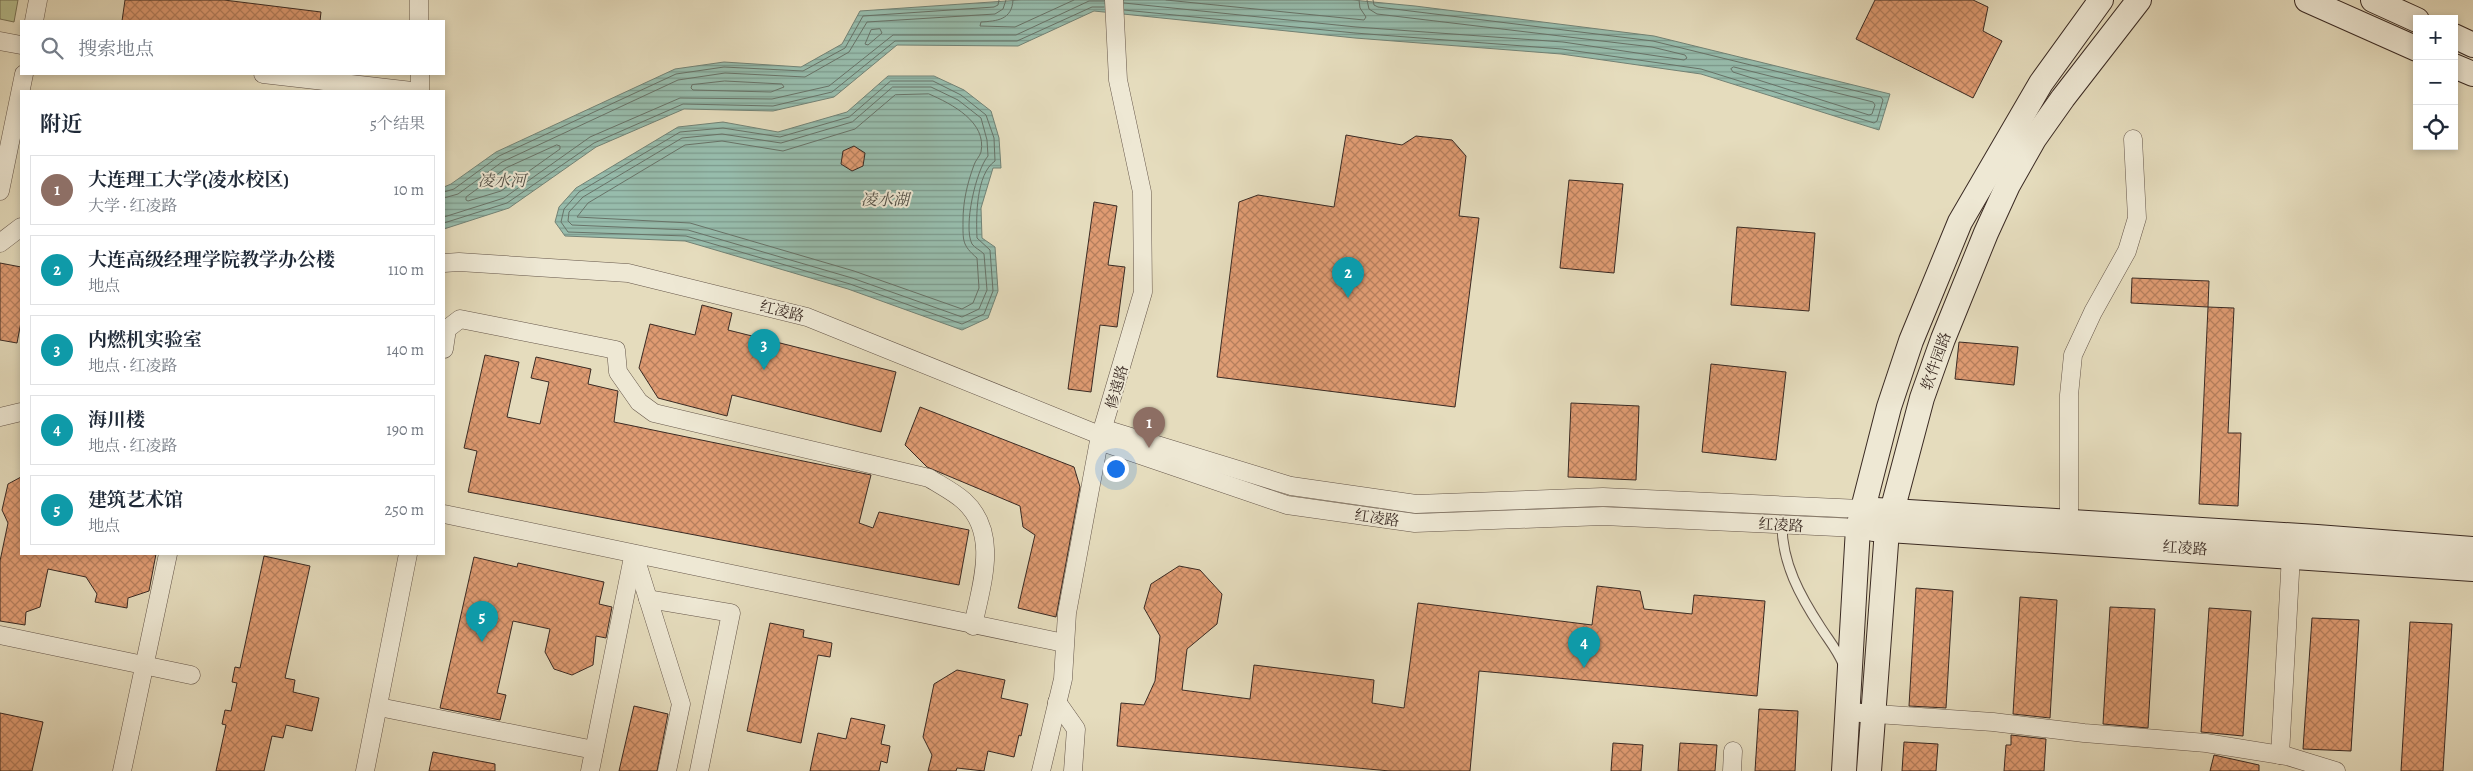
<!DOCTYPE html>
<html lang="zh">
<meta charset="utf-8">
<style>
body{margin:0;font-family:Alegreya,"Noto Serif SC",serif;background:#f6f6f7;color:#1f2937}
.controls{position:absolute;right:15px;top:15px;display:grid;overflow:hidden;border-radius:0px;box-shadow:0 2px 8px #0003}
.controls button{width:45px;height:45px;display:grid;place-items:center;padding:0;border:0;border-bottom:1px solid #e0e1e3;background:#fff;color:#1f2937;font:25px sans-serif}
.you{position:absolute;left:1115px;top:468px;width:18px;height:18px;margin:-12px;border:4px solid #fff;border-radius:50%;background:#1a73e8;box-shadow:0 0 0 8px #1a73e833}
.badge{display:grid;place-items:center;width:32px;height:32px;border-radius:50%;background:#8f2418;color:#fff;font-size:16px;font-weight:700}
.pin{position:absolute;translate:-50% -41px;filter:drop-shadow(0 1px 2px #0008)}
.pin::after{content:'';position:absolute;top:26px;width:18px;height:15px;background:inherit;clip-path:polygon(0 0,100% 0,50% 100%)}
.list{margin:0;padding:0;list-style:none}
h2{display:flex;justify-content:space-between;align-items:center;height:65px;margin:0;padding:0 20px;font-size:21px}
h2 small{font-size:16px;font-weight:400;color:#747a83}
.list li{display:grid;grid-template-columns:32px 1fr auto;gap:15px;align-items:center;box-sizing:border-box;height:70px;margin:0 10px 10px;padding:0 10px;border:1px solid #e0e1e3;border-radius:0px}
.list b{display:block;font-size:19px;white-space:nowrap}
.list p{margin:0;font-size:16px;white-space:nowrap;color:#747a83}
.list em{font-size:16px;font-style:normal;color:#747a83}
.icon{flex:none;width:28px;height:28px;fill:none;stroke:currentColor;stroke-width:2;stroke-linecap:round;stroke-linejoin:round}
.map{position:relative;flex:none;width:2473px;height:771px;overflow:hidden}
.search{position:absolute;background:#fff;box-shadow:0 2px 8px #0003;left:20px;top:20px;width:425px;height:55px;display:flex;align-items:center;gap:12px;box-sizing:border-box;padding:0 18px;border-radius:0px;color:#747a83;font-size:19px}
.panel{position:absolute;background:#fff;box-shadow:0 2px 8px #0003;left:20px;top:90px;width:425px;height:465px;border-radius:0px}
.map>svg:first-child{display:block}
.garden{fill:#b7bf8f;stroke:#787459}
.water{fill:url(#water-rules);stroke:#728275}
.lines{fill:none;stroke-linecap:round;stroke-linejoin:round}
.shore{stroke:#687368;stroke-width:1}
.building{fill:url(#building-cross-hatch);stroke:#3a2a23}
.service-casing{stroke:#65564a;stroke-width:11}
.minor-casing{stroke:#65564a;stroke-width:19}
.secondary-casing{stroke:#3a2a23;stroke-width:26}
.service{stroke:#eee8d4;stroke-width:9}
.minor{stroke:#eee8d4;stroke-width:18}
.secondary{stroke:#eee8d4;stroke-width:24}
.labels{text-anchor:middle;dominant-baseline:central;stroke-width:4;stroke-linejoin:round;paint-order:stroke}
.street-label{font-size:15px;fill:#3a2a23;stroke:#eee8d4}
.water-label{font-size:16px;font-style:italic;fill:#514e45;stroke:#eee8d4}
</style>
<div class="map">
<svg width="2473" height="771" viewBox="0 0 2473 771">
<defs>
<pattern id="water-rules" width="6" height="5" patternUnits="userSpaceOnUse" patternTransform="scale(1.25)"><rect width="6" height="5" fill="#97bcac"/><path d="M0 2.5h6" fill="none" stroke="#7c998c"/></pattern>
<pattern id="building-cross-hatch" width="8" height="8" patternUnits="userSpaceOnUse" patternTransform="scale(1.25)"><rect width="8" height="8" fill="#df9b72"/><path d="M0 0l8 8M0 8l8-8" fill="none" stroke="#b67f5d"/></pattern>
</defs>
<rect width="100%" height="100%" fill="#e5dcbd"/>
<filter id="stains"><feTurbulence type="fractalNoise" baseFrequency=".004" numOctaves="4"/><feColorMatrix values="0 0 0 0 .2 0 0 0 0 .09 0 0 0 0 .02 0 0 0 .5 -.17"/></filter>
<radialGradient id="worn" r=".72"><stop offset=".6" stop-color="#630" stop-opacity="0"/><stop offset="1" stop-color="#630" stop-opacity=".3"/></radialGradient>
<polygon class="garden" points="0,0 18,0 14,22 0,19"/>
<g class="water">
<polygon points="1021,0 1352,0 1415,6 1654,36 1890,94 1879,130 1701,74 1561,54 1355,38 1094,11 1018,46 897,45 834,97 773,111 684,109 596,147 509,208 444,229 444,187 451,184 496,152 675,69 724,62 801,67 842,44 860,11"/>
<polygon points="888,76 934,76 964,90 991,111 999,138 1001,168 993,168 981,208 982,238 995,247 998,291 988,318 962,330 848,289 685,241 565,236 555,222 559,207 576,188 678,127 723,122 778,132 847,112"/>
</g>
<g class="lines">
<g class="shore">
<path d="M1013,0c-1,20 -16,21 -32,22l-1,4 35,1 59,-27"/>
<polyline points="1166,0 1364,20 1366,17 1360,8 1359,0"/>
<polyline points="1124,3 1356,27 1563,42 1684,60 1687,58 1685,55 1652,47 1377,14 1369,9 1367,0"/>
<polyline points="1124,10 1355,33 1562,49 1701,69 1874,123 1877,121 1883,100 1881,97 1653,41 1378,7 1374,5 1373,0"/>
<polygon points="880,29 882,33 868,45 865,44 871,30"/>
<polygon points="1734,67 1873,102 1875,105 1872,114 1869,115 1733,72 1731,69"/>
<polygon points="725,81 782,84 784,87 771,92 693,90 691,88 692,85"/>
<path d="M891,81h42l28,14 25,20 8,23 1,23c-19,13 -19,56 -18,77l13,12 3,41 -9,23 -22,10 -112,-40 -164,-48 -118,-4 -7,-10 3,-13 15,-17 101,-60 43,-4 57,9 69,-20z"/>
<path d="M893,87h38l27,13 23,18 6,22 1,16c-12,14 -25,71 -16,88 3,4 8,6 12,10l3,36 -8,19 -17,8 -110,-39 -164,-48 -116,-5 -4,-4 1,-9 14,-15 99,-59 40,-4 59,9 71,-21z"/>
<path d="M929,94c23,10 58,28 52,58 -1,4 -6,9 -7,13 -7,19 -11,37 -11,56 0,20 -1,24 14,37l2,30 -6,15 -11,6 -108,-38 -164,-48 -113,-6 11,-14 97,-58 37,-4 61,10 72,-22 40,-34z"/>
<polygon points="557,145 560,146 560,149 501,191 468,201 466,200 466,197 506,168"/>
<polyline points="444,192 454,189 499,156 676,74 724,67 803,71 845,48 863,16 994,7 998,5 999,0"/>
<polyline points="444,198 458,194 502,162 678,80 725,73 805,77 849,52 867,22 995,14 1003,9 1006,0"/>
<polyline points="444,217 504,198 590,137 680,98 772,99 829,86 893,35 1016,35 1089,1 1104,1"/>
<polyline points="444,223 507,203 594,143 683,104 773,106 832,92 895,41 1017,41 1092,7 1104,7"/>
</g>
</g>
<g class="building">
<polygon points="125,0 224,0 321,12 320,21 122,21"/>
<polygon points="1875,0 1973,0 1988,7 1983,31 2002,41 1973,98 1856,39"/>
<polygon points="1346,135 1402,145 1416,136 1452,140 1466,156 1459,216 1479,218 1455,407 1217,377 1239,202 1258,195 1334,207"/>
<polygon points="854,146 865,153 863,166 852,171 841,164 843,151"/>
<polygon points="1569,180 1623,184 1614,273 1560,268"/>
<polygon points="1094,202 1117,206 1108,265 1125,267 1117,327 1100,325 1091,392 1068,389"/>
<polygon points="1737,227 1815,233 1809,311 1731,305"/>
<polygon points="0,263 21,267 21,322 17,343 0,340"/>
<polygon points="2132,278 2209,281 2208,307 2131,303"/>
<polygon points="702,305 732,313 728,330 896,372 881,432 732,395 727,416 658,398 639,368 650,324 695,335"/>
<polygon points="2208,307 2234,308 2228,433 2241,433 2238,506 2199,504"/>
<polygon points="1959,342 2018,347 2014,385 1955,379"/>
<polygon points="485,355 519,362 507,417 540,424 549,382 531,378 536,357 591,369 588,384 618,391 614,422 871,475 859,523 873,528 879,512 969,530 959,585 468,492 477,451 464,448"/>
<polygon points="1711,364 1786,372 1776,460 1702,452"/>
<polygon points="1571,403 1639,406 1636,480 1568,477"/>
<polygon points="920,407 1074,467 1080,487 1056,617 1018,608 1035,535 1023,527 1020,506 927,467 905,445"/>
<polygon points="21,477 21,554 156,554 149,591 128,598 127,608 95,602 97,594 86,577 48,569 40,607 26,612 25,625 0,621 0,561 8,523 2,510 8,484"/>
<polygon points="264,556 310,566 285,678 295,680 293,692 319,698 312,731 286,725 283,738 272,736 264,771 216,771 226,725 222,724 225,710 231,711 237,683 232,682 235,667 240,668"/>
<polygon points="474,557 517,567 518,563 604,582 599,604 612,607 606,638 596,636 593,665 572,675 554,669 545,652 550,629 513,621 497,693 506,695 500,720 440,708"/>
<polygon points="1179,566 1200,570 1222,594 1217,624 1187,649 1182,690 1250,699 1254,665 1374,680 1372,703 1404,708 1418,603 1592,625 1597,586 1640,591 1644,609 1692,614 1694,595 1765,601 1757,696 1479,671 1470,771 1390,771 1117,746 1121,703 1144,705 1155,681 1160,636 1144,608 1151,584"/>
<polygon points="1916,588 1953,591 1946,708 1909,706"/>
<polygon points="2020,597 2057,600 2050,718 2013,714"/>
<polygon points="2110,607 2155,609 2148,728 2103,724"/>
<polygon points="2209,608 2251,611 2243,736 2201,732"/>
<polygon points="2312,618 2359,620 2351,751 2303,749"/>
<polygon points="2410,622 2452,624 2443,771 2401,771"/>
<polygon points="770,623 804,630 803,637 832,643 830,657 818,655 801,743 747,731"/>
<polygon points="957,670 1005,680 1001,698 1028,704 1021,736 1019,735 1014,757 988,751 984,771 957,768 956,771 928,771 932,755 923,737 934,684"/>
<polygon points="634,706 668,714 657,771 619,771"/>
<polygon points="1759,709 1798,711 1795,771 1755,771"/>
<polygon points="0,713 43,722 32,771 0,771"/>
<polygon points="851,718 885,725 881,744 890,746 887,763 881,761 879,771 810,771 818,733 846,739"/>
<polygon points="2011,735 2046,739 2044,771 2004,771 2006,745 2011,745"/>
<polygon points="1904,742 1938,744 1936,771 1902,771"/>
<polygon points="1613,743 1643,745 1641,771 1611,771"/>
<polygon points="1680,743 1717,745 1715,771 1678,771"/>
<polygon points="433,752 495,764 495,771 429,771"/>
<polygon points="2214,755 2259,765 2259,771 2210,771"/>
</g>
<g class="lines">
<g class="service-casing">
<path id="service" d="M1782,525c0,38 18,71 39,103 7,11 17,23 22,36"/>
</g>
<g class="minor-casing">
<g id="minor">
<polyline points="419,0 419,21"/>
<polyline points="34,21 38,0"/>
<polyline points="0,41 21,45"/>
<polyline points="263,74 412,91"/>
<polyline points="420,74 420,91"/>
<polyline points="0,191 24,74"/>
<polyline points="0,243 21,227"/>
<polyline points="444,263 459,262 628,273 807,317 1102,436"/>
<path d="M444,349l3,-20 13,-10 156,31 2,22 21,30 15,11 275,65c11,7 25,14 35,23 36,33 17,84 9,125"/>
<polyline points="0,417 21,412"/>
<polyline points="1105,429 1291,486 1416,504 1603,497 1861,509"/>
<polyline points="1099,441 1287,505 1415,523 1603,516 1858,528"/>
<polyline points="444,514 1064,643"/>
<polyline points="2069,533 2069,395 2073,355 2093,312 2127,251 2137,218 2133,139"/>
<polyline points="634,554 681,704 667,771"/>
<polyline points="648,599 731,613 699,771"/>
<polyline points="0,635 191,675"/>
<polyline points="1057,702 1076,729 1073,771"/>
<polyline points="379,707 594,750"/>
<polyline points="1847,712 1993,722 2084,733 2206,743 2287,756 2336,771"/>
<polyline points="2280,755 2291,555"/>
<polyline points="122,771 168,554"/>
<polyline points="365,771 408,554"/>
<polyline points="590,771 633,557"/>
<polyline points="1041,771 1063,679 1067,613 1099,441 1143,292 1142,192 1118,80 1114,0"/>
<polyline points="1732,771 1733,751"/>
</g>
</g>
<g class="secondary-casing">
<g id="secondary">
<polyline points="2307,0 2417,49"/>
<polyline points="2373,0 2417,20"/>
<polyline points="2454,36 2473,45"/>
<polyline points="2454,66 2473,74"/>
<polyline points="1876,510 2317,537 2473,549"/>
<polyline points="1874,529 2473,569"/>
<polyline points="1844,771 1858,528 1889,407 1911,341 1960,222 2041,83 2101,0"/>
<polyline points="1869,771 1887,530 1922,398 1943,339 1986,233 2008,185 2034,139 2063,98 2139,0"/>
</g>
</g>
<use href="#service" class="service"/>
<use href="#minor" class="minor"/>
<use href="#secondary" class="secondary"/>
</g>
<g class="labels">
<g class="street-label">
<text transform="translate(782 311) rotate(14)">红凌路</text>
<text transform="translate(1936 361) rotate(-70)">软件园路</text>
<text transform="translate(1117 387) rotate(-74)">修遠路</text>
<text transform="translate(1377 518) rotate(8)">红凌路</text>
<text transform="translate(1781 525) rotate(3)">红凌路</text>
<text transform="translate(2185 548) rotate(4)">红凌路</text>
</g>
<g class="water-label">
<text x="502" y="181">凌水河</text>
<text x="885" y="200">凌水湖</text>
</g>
</g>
<rect width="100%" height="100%" filter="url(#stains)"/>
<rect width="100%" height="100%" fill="url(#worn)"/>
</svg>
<div class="controls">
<button>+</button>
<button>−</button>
<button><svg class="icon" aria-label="locate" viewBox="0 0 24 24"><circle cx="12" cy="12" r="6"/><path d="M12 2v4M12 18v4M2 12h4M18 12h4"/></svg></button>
</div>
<div class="you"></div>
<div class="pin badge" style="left:1149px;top:448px;background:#8d6e63">1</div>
<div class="pin badge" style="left:1348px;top:298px;background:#0f9aa8">2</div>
<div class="pin badge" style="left:764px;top:370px;background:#0f9aa8">3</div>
<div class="pin badge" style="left:1584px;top:668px;background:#0f9aa8">4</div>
<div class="pin badge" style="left:482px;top:642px;background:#0f9aa8">5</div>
<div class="search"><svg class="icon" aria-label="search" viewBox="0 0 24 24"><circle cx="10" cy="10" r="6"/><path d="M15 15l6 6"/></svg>搜索地点</div>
<section class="panel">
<h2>附近<small>5个结果</small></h2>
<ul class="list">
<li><span class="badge" style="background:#8d6e63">1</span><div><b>大连理工大学(凌水校区)</b><p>大学 · 红凌路</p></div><em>10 m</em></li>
<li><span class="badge" style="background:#0f9aa8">2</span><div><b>大连高级经理学院教学办公楼</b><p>地点</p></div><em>110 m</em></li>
<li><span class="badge" style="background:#0f9aa8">3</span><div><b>内燃机实验室</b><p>地点 · 红凌路</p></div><em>140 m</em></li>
<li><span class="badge" style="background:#0f9aa8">4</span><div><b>海川楼</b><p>地点 · 红凌路</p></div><em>190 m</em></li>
<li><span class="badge" style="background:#0f9aa8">5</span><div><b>建筑艺术馆</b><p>地点</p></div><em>250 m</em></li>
</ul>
</section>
</div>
